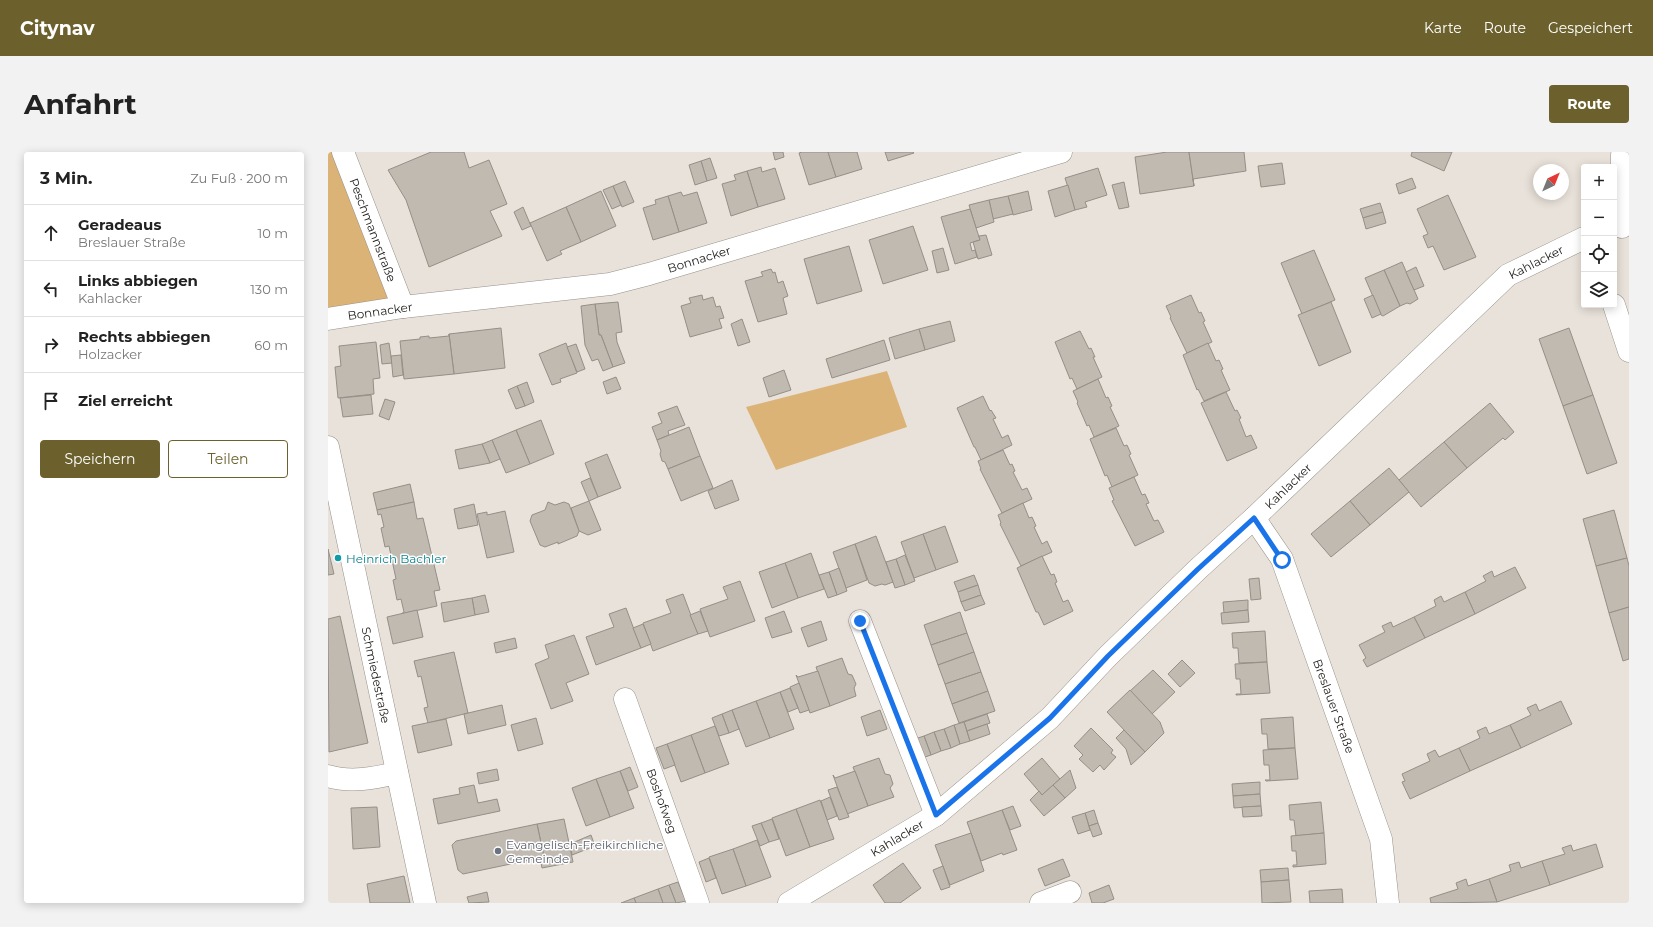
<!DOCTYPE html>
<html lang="de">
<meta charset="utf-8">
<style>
body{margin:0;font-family:Montserrat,sans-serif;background:#f2f2f2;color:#222}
.controls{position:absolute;right:12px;top:12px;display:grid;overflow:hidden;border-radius:4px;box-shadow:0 2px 10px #0003}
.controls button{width:36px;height:36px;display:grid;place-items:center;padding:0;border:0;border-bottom:1px solid #e0e0e0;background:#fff;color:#222;font:20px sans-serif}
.compass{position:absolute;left:1205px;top:12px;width:36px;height:36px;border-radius:50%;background:#fff;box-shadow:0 2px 10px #0003;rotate:43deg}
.stop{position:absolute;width:12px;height:12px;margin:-9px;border:3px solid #1a73e8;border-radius:50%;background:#fff}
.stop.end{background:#1a73e8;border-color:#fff;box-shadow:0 1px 4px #0008}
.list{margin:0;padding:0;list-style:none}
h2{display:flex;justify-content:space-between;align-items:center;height:52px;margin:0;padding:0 16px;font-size:17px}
h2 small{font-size:13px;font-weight:400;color:#767676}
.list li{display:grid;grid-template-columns:26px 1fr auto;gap:12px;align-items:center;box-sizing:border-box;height:56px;padding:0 16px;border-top:1px solid #e0e0e0}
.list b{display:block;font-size:15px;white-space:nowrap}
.list p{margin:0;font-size:13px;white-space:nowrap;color:#767676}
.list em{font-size:13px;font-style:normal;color:#767676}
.actions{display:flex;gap:8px;padding:12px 16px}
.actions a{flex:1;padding:9px 0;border:1px solid #6c602d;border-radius:4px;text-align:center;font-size:14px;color:#6c602d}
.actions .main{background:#6c602d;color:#fff}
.icon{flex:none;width:22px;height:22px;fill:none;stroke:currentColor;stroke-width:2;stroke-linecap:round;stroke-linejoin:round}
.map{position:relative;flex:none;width:1301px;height:751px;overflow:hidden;border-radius:4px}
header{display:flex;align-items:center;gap:24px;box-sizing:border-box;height:56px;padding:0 20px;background:#6c602d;color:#fff}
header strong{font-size:19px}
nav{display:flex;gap:22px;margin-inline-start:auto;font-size:14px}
.intro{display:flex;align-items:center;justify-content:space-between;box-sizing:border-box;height:96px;padding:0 24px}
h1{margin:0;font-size:28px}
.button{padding:10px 18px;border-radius:4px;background:#6c602d;color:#fff;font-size:14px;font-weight:700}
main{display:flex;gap:24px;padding:0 24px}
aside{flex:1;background:#fff;border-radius:4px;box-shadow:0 2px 10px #0003}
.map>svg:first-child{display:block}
.green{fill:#dcb377}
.building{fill:#c0bab1;stroke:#948f87}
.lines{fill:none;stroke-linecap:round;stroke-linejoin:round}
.street-casing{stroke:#969188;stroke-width:23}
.street{stroke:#fff;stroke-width:22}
.route{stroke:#1a73e8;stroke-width:5}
.culture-dot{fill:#0f9aa8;stroke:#fff;stroke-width:1.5}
.worship-dot{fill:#6b7280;stroke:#fff;stroke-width:1.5}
.labels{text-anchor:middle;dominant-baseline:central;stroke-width:3;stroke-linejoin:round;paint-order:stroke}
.street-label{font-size:12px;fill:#1f1d1a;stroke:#fff}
.culture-label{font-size:12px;fill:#0d838f;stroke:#fff;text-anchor:start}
.worship-label{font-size:12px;fill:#5b616d;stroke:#fff;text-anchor:start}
</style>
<header>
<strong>Citynav</strong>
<nav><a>Karte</a><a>Route</a><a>Gespeichert</a></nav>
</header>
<div class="intro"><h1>Anfahrt</h1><a class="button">Route</a></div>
<main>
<aside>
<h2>3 Min.<small>Zu Fuß · 200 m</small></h2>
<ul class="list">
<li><svg class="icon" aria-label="ahead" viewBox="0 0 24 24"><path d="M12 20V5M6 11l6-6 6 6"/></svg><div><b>Geradeaus</b><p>Breslauer Straße</p></div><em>10 m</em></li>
<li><svg class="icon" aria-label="left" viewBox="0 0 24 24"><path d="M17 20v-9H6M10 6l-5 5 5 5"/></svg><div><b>Links abbiegen</b><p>Kahlacker</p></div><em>130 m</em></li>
<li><svg class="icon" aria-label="right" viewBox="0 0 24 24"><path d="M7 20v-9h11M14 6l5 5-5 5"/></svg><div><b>Rechts abbiegen</b><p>Holzacker</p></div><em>60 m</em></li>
<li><svg class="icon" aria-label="arrive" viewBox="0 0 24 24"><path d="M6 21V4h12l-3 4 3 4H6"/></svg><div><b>Ziel erreicht</b></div></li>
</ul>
<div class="actions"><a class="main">Speichern</a><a>Teilen</a></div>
</aside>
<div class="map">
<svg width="1301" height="751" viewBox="0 0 1301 751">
<rect width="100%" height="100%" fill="#e9e2da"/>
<g class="green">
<polygon points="0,0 15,0 75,155 0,173"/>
<polygon points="559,219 579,275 448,318 418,255"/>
</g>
<g class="building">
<polygon points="103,0 136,0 141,16 161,8 179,52 162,59 174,84 101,115 78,48 60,18"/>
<polygon points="445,0 455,0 456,5 447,8"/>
<polygon points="474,0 500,0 508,25 481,33 471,1"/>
<polygon points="500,0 529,0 534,17 508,25"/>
<polygon points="557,0 585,0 586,1 560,9"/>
<polygon points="839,0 861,0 866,34 812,42 807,5"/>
<polygon points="861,0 916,0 918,19 865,27 866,34"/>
<polygon points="1084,0 1124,0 1116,19 1083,4"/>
<polygon points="382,6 389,26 379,29 373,9"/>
<polygon points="373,9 379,29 367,33 361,13"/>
<polygon points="954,11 957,32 933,35 930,14"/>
<polygon points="433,15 434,20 447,16 457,47 430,55 419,19"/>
<polygon points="770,16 779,43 757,50 759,55 747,58 737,26"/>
<polygon points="419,19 430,55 403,64 394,32 408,28 406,23"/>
<polygon points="1084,26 1088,36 1071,42 1068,32"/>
<polygon points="297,29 306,50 294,55 285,34"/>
<polygon points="796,30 801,55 791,57 784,33"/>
<polygon points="740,33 747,58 727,65 720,39"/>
<polygon points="285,34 293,53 284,57 275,38"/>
<polygon points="273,39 288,74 253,90 238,55"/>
<polygon points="700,39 704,58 685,63 680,44"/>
<polygon points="353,40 355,44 369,40 379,71 351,80 340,44"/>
<polygon points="1120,43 1148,105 1116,118 1105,94 1100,96 1095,84 1100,82 1089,57"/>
<polygon points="340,44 351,80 325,88 315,56 328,52 327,48"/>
<polygon points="680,44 685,62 665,67 661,48"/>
<polygon points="661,48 666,70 648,76 641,53"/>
<polygon points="1052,51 1055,60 1035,66 1032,57"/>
<polygon points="195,55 203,74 194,78 186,60"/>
<polygon points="238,55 253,90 232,99 234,102 219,109 202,71"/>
<polygon points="642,57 652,88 642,91 644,99 647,98 649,105 627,112 613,65"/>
<polygon points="1055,60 1058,71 1038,77 1035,66"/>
<polygon points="585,74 600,118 555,132 541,88"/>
<polygon points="658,83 664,103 650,107 645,90 652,88 651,84"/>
<polygon points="521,94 534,139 489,152 476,107"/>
<polygon points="615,96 621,118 609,121 604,99"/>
<polygon points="986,98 1007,148 974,162 953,111"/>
<polygon points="1074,110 1090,147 1082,152 1079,151 1072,154 1056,118"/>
<polygon points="1088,115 1096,134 1086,138 1078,120"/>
<polygon points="443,117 445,121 447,120 450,131 455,129 460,144 455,146 459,162 430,170 417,129 435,124 433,120"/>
<polygon points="1056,118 1072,154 1055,164 1053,163 1037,126"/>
<polygon points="374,143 375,148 385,145 388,155 392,154 396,166 391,167 394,176 362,185 353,154 363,151 361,146"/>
<polygon points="863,143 871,161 873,160 877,169 875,170 884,190 859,201 842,166 843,165 838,154"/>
<polygon points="1045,143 1053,162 1044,166 1036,147"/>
<polygon points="290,150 294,180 288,181 289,190 297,211 285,215 273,183 271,183 267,152"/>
<polygon points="1003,150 1023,200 991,214 970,163"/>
<polygon points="267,152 271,183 273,183 285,215 275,219 270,207 264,209 257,193 253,154"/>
<polygon points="414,167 422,190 410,194 403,172"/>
<polygon points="622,169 627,189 597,198 591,177"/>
<polygon points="173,176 177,216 126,222 121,182"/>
<polygon points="1241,176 1265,243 1235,254 1211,187"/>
<polygon points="591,177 597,198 567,207 561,186"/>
<polygon points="752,179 761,197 763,196 767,205 765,205 774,225 749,237 744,226 742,227 727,190"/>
<polygon points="121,182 126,222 76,227 72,189 92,187 92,185 101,184 101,186 121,184"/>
<polygon points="556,188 562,208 504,226 498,207"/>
<polygon points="48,190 52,226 45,227 46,242 10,246 7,215 13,214 11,194"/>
<polygon points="61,191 64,211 54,212 52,193"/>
<polygon points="238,191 249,221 232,227 233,230 224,233 211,202"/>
<polygon points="880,191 888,209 891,208 895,217 893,218 902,238 876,249 870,237 869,238 855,203"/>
<polygon points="248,192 257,217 249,220 239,195"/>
<polygon points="73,203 75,223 65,225 63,204"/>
<polygon points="456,218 463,238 441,245 435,226"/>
<polygon points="288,225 293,237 279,242 275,230"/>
<polygon points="770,227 778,246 780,245 784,254 782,255 791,274 766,285 761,273 759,274 749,251 750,250 745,239"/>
<polygon points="199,230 206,250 197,254 189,234"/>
<polygon points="189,234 197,254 188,257 180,238"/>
<polygon points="898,240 907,259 909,258 913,266 911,267 918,285 923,283 929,296 899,309 873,251"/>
<polygon points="43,243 45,262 15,265 12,246"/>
<polygon points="1265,243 1289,311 1259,322 1235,254"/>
<polygon points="655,244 662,259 663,258 668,266 665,267 674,286 680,283 684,293 653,308 647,295 646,295 629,256"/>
<polygon points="57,247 67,250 61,268 51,264"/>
<polygon points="1162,251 1186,280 1177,288 1175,286 1139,316 1116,290"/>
<polygon points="349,254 357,273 340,279 341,283 329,288 324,275 334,271 330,261"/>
<polygon points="213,268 226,302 202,312 188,278"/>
<polygon points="361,275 372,304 340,317 337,310 334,309 332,302 333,299 329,288"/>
<polygon points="788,276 796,294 799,293 803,302 801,303 810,323 784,335 779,323 777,324 762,287"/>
<polygon points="188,278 202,312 178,321 164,288"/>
<polygon points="164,288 172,307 162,311 154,292"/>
<polygon points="1116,290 1139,316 1093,355 1071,328"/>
<polygon points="154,292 162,311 131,317 127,298"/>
<polygon points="675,298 682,313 684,312 687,319 685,320 694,338 699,336 704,347 674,361 652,317 653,317 650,309"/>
<polygon points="279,302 293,336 270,345 257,311"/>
<polygon points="372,304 385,336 353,349 340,317"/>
<polygon points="1061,316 1081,340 1042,373 1022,349"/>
<polygon points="806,325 814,343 817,342 821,351 818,352 826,369 830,368 836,380 807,394 784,349 786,348 781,336"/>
<polygon points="262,326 270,345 261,349 253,330"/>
<polygon points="404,328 411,348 387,357 380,339"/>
<polygon points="82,332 86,350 49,358 45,341"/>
<polygon points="261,349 273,378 260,383 251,379 243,356"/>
<polygon points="1022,349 1042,373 1003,405 983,382"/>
<polygon points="86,350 89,367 95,366 112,438 106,439 109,454 73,462 76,460 73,447 69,448 65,428 68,427 61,394 57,395 53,376 56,375 53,362 50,363 49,358"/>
<polygon points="220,350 227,353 236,350 241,352 251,379 249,384 230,392 230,390 217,395 212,393 202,369 204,363 217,358"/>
<polygon points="695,351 701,366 704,365 708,374 706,375 714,392 719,389 724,400 693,414 672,372 673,371 670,363"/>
<polygon points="146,352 150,373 130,377 126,357"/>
<polygon points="1286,358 1299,406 1268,414 1255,367"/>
<polygon points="177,359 186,400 159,406 149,362 159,360 159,363"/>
<polygon points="617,374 630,410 608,418 595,382"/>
<polygon points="595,382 608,418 586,426 573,390"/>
<polygon points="548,384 565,430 557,433 554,432 547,434 541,431 527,392"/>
<polygon points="527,392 539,428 518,436 505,400"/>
<polygon points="0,397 6,422 0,423"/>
<polygon points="483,401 496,437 470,446 457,411"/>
<polygon points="577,403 587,429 577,433 568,407"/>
<polygon points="714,404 723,423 726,422 729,430 727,431 735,450 740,448 745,459 716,473 710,460 708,460 689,416"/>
<polygon points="1299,406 1301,414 1301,455 1281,461 1268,414"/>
<polygon points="568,407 577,433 567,436 558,410"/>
<polygon points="457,411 470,446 444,456 431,420"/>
<polygon points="1187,415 1198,436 1147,462 1137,440 1158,429 1155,424 1164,419 1166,425"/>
<polygon points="511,416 519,439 509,443 501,420"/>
<polygon points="501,420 509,443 500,446 491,423"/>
<polygon points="646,423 650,433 630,440 626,430"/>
<polygon points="931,426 933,447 923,448 921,427"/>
<polygon points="412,429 427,469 382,485 372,457 400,447 395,435"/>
<polygon points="650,433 653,443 633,450 630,440"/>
<polygon points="1137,440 1147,462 1097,486 1086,465 1108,454 1106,448 1113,444 1116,450"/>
<polygon points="355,442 370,482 325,499 315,471 343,461 338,448"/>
<polygon points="157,443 161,460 147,463 144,446"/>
<polygon points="653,443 657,452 637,459 633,450"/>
<polygon points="144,446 147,463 116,470 113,451"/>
<polygon points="920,448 920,458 896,461 895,450"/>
<polygon points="1301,455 1301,507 1295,509 1281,461"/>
<polygon points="298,456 313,496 268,513 258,485 286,475 281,462"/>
<polygon points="89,458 95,485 65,492 59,465"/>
<polygon points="920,458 921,470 894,472 893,461"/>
<polygon points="372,459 380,479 370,482 362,463"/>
<polygon points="456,459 464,480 444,486 437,466"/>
<polygon points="632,460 639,481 603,493 596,473"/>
<polygon points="12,464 40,591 1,600 0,467"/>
<polygon points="1086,465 1097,486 1039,515 1035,508 1038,506 1031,493 1057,480 1054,474 1063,470 1065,475"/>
<polygon points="493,469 499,488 480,495 473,476"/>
<polygon points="315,472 323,492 313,496 305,476"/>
<polygon points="937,479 939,510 911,511 910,496 905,496 904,481"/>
<polygon points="639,481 646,500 610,513 603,493"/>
<polygon points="246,483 261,522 238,531 245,549 223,557 207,512 221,506 217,493"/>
<polygon points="187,486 189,496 168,501 166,491"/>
<polygon points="126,500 140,561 100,571 96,556 100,555 93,524 90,525 86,509"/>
<polygon points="646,500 653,520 617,532 610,513"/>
<polygon points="514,506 520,522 524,523 528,532 526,536 528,544 502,554 488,515"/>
<polygon points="854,508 867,521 852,535 840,522"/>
<polygon points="939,510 942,541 908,543 908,542 913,542 912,527 908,527 907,512"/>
<polygon points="825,518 847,540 824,562 802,539"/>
<polygon points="490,519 502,554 482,561 468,523 470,525"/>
<polygon points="653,520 660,539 624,552 617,532"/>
<polygon points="471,531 481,558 472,561 462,535"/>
<polygon points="462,536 470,556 460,560 452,540"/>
<polygon points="802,538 832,570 836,581 817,600 779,560"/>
<polygon points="660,539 667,559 631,571 624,552"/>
<polygon points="452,540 466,577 442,586 428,549"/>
<polygon points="428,549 442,586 418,595 404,558"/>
<polygon points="1233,549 1244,572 1193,596 1182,573 1203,563 1199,556 1208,552 1211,559"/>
<polygon points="174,553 178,573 140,582 136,562"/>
<polygon points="404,558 411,577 401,581 394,562"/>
<polygon points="552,558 559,577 539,584 533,565"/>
<polygon points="394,562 401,581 391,584 384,566"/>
<polygon points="659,562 662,571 639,579 636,570"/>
<polygon points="965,565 967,596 940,597 939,582 934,582 933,567"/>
<polygon points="208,566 215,592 190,599 183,573"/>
<polygon points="118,567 124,593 90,601 84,574"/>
<polygon points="636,570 642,589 632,592 626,573"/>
<polygon points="659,572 662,582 642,589 639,579"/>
<polygon points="626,573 632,592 623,596 616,577"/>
<polygon points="1182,573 1193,596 1142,619 1131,596 1152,586 1149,579 1158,575 1161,582"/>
<polygon points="387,574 401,612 377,621 363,583"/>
<polygon points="763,576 785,598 783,601 788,605 776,618 772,613 765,620 751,607 755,603 746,594"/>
<polygon points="616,577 623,596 613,599 606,580"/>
<polygon points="796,578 817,600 803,613 798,597 788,586"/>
<polygon points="606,580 613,599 603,603 596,584"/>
<polygon points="363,583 377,621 353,630 339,592"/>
<polygon points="596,584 603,603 594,606 587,587"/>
<polygon points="339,592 347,613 336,617 328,596"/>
<polygon points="967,596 970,627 938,629 937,628 942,628 941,613 936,613 935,598"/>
<polygon points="1131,596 1142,619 1082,647 1074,630 1077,629 1074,622 1102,609 1099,602 1107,598 1111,605"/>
<polygon points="551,606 557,622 562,623 565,632 562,636 566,645 540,654 525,615"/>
<polygon points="714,606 732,627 714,643 696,622"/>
<polygon points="302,615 310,635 300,639 292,619"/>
<polygon points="169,617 171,628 151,632 149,621"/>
<polygon points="742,618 748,636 737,646 725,633"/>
<polygon points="292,619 306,656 282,665 268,627"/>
<polygon points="527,619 540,654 519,662 505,623 507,626"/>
<polygon points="268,627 282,665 258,674 244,636"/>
<polygon points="932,630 932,642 905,644 904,632"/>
<polygon points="146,633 150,651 169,647 172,659 110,672 105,647 132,642 131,636"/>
<polygon points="725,633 737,646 716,664 702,648 711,639 714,643"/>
<polygon points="509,635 521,665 511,668 500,638"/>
<polygon points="932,642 933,654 906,656 905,644"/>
<polygon points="502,645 509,664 499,668 493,649"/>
<polygon points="492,648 506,687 482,695 468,657"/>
<polygon points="993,650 996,681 968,684 966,668 962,668 961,653"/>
<polygon points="685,654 693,674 682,678 674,658"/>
<polygon points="933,654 934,664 915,665 914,655"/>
<polygon points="49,655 52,695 25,697 23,656"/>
<polygon points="468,657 482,695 458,704 444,666"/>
<polygon points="674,658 689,698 675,703 674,701 653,709 639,670"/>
<polygon points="766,658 770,671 761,674 757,661"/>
<polygon points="757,661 762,678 750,682 744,665"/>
<polygon points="236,667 245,710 214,716 212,706 216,705 209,672"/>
<polygon points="444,667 451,687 441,690 433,671"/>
<polygon points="433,671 441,690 432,694 424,674"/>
<polygon points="770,671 774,682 765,685 761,674"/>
<polygon points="209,672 216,705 135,722 130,718 124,693 128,689"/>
<polygon points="643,681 656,719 622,733 607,693"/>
<polygon points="996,681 998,712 965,715 965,713 969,713 968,699 964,699 963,684"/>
<polygon points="263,683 267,694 244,703 242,692"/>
<polygon points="429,688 443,725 418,734 405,697"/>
<polygon points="1268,692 1275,715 1222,733 1214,709 1237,702 1234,696 1243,693 1245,699"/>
<polygon points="405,697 418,734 394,742 381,705"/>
<polygon points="381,706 388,726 378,730 371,710"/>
<polygon points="735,707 742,724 717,734 710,717"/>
<polygon points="1214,709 1222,733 1169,750 1161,727 1183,719 1181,713 1191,710 1193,716"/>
<polygon points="575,711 593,736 572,751 557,751 545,733"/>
<polygon points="615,714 622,735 613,738 605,718"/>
<polygon points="960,716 961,728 933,730 932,718"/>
<polygon points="76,724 82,751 42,751 39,732"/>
<polygon points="1138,727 1140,734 1161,727 1169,750 1103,751 1102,746 1130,737 1128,731"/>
<polygon points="961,728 963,750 934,751 933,730"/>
<polygon points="350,730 358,749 348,751 341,733"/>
<polygon points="341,733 348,751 335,751 330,737"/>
<polygon points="781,733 786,747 775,751 764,751 761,741"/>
<polygon points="330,737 335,751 308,751 306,746"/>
<polygon points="1014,737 1015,751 982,751 981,739"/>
<polygon points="159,740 161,750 141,751 139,745"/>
<polygon points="306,746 308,751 293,751"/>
</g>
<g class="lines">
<g class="street-casing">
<g id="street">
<polyline points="15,0 75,155"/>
<polyline points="1294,3 1294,75"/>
<polyline points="1286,153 1301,199"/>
<polyline points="0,167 75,155 282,132 321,122 733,0"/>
<polyline points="0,295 97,751"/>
<polyline points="926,366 954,407 1053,687 1060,751"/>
<polyline points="532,469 608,663"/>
<polyline points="297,547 370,751"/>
<path d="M0,624c23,7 46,2 69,-3"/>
<polyline points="461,751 608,663 722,566 780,504 870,417 926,366 1180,123 1256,86"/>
<polyline points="713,751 742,740"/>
</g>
</g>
<use href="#street" class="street"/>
</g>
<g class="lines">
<polyline class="route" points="532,469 608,663 722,566 780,504 870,417 926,366 954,408"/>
</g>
<circle class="culture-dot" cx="10" cy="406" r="4"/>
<circle class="worship-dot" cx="170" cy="699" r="4"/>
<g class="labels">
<g class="street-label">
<text transform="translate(45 78) rotate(69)">Peschmannstraße</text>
<text transform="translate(371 107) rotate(-17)">Bonnacker</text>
<text transform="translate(1208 110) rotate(-27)">Kahlacker</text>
<text transform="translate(52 159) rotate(-8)">Bonnacker</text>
<text transform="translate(960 334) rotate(-44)">Kahlacker</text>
<text transform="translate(48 523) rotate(78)">Schmiedestraße</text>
<text transform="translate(1006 554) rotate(70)">Breslauer Straße</text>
<text transform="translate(334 649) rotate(70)">Boshofweg</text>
<text transform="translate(569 686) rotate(-31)">Kahlacker</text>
</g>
<g class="culture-label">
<text x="18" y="406">Heinrich Bachler</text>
</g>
<g class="worship-label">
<text x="178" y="692">Evangelisch-Freikirchliche<tspan x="178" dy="14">Gemeinde</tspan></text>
</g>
</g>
</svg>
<div class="controls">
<button>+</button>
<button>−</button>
<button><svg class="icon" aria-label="locate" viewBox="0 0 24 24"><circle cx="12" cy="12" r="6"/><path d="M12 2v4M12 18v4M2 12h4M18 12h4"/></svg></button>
<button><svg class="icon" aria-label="layers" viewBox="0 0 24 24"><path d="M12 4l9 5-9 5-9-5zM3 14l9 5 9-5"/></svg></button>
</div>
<svg class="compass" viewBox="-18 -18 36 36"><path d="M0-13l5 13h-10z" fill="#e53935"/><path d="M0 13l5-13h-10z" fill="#767676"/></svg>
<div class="stop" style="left:954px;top:408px"></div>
<div class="stop end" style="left:532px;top:469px"></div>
</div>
</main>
